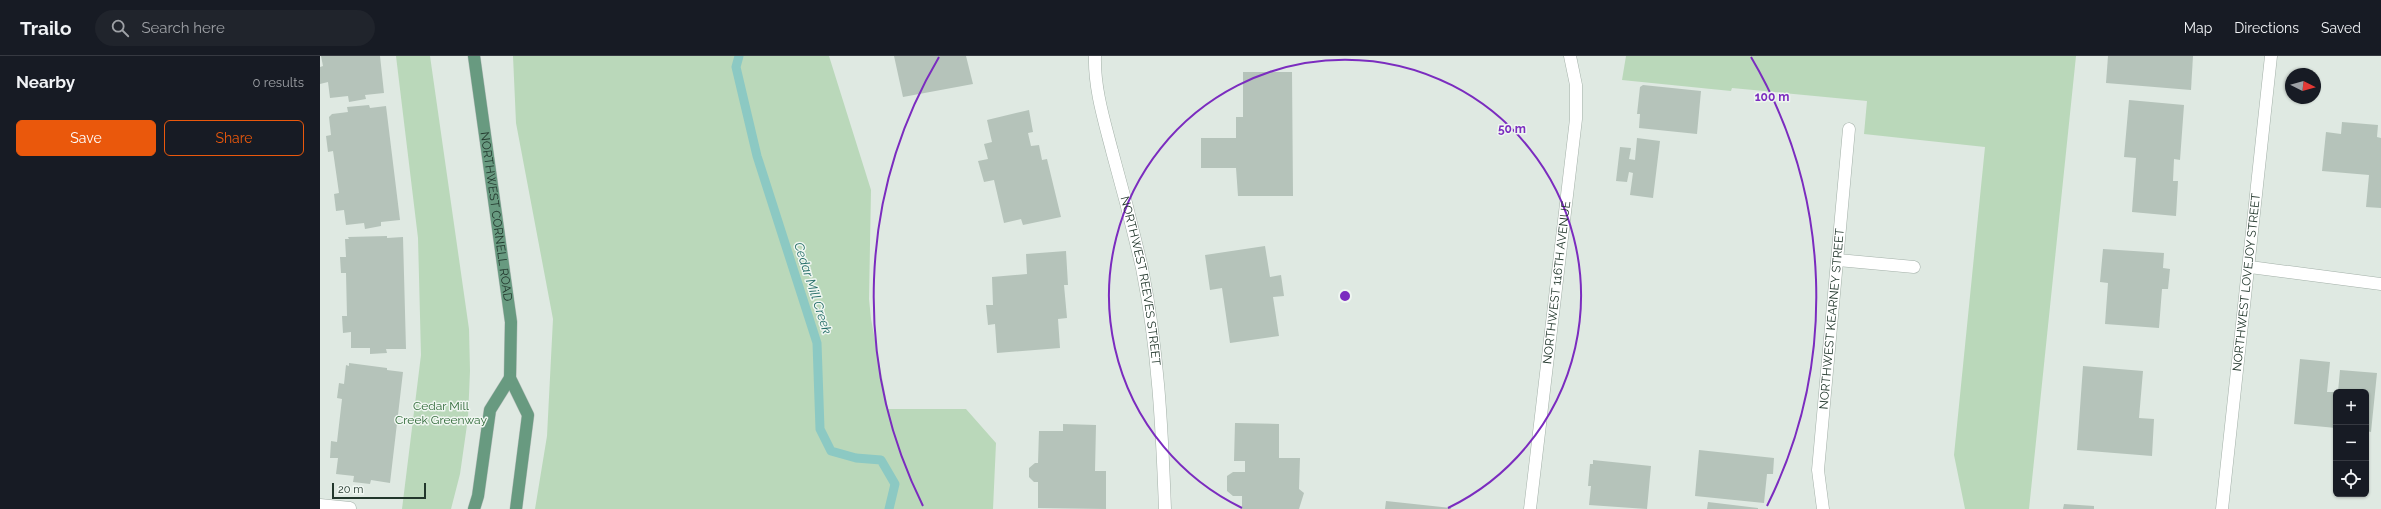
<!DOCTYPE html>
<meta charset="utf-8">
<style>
body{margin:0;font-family:Raleway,sans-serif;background:#20242c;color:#f1f3f6}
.controls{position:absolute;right:12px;bottom:12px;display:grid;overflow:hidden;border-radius:6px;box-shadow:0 1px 3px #0004}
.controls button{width:36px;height:36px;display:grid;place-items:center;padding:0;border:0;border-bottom:1px solid #363941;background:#171b24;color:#f1f3f6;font:20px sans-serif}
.compass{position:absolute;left:1965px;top:12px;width:36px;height:36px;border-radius:50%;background:#171b24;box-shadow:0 1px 3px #0004;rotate:96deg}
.scale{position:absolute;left:12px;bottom:10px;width:94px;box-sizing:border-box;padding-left:4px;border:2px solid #22372c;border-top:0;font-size:11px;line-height:14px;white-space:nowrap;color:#22372c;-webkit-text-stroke:3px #eff6f1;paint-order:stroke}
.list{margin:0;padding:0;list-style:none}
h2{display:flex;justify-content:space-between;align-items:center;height:52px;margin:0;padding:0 16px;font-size:17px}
h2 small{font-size:13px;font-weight:400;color:#9ea1a6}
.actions{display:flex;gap:8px;padding:12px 16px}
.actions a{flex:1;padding:9px 0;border:1px solid #ea580c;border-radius:6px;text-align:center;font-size:14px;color:#ea580c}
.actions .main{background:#ea580c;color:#fff}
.icon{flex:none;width:22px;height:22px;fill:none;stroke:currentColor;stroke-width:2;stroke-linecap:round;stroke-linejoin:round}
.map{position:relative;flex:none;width:2061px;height:453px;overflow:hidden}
header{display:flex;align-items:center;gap:24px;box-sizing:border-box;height:56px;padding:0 20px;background:#171b24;border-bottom:1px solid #363941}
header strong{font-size:19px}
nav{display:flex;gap:22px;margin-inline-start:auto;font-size:14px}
.search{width:280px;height:36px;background:#20242c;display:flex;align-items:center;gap:10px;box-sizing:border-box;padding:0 14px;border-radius:22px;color:#9ea1a6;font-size:15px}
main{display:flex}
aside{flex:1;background:#171b24}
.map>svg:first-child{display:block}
.green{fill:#bad8ba}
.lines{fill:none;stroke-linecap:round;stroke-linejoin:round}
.stream{stroke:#8cc9c3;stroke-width:9}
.building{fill:#b5c3ba}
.minor-casing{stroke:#a3b0a8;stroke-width:13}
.major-casing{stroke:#bdc3c0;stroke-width:13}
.minor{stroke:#fff;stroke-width:12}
.major{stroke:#689a80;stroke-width:12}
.ring{fill:none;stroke:#7b2cbf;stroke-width:2}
.labels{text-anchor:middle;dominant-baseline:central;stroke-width:3;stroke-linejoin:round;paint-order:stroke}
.street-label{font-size:12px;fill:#22372c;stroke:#eff6f1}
.park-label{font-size:12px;fill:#306938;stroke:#eff6f1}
.water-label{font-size:13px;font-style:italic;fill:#226c66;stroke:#eff6f1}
.centre{fill:#7b2cbf;stroke:#eff6f1;stroke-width:2}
.ring-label{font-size:12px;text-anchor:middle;font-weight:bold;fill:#7b2cbf;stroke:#eff6f1;stroke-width:3;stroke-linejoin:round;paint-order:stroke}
</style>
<header>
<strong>Trailo</strong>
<div class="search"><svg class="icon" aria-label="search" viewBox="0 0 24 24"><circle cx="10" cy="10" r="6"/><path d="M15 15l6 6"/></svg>Search here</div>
<nav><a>Map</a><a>Directions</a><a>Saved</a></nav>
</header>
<main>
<aside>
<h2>Nearby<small>0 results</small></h2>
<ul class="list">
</ul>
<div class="actions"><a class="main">Save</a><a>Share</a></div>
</aside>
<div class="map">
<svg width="2061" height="453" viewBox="0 0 2061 453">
<rect width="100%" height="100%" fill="#dfe9e2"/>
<g class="green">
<polygon points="76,0 110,0 149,273 150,315 148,362 140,418 131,453 82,453 101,299 98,182"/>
<polygon points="193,0 509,0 551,134 549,243 551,263 568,353 646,353 676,387 673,453 215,453 227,380 233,263 196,67"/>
<polygon points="1306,0 1756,0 1709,453 1645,453 1634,399 1665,91 1544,78 1547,45 1412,32 1411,35 1302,24"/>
</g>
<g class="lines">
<polyline class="stream" points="419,0 416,11 437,100 497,287 500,373 511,395 536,402 561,404 575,428 569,453"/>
</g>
<g class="building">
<polygon points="1,0 60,0 64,37 45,39 46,43 29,46 28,40 10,42 8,26 0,28 0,11 3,10"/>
<polygon points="574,0 646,0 653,28 583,41"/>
<polygon points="1788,0 1873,0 1871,34 1786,27"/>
<polygon points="923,16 972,16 973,140 918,140 916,112 881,112 881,82 916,82 916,61 923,61"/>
<polygon points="1323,29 1381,35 1377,78 1319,72 1320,58 1317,58 1320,31"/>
<polygon points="1809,44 1864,49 1860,104 1854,103 1853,125 1858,125 1856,160 1812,156 1816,102 1804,101"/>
<polygon points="49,49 50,52 66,50 80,164 61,166 61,170 45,173 44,167 26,169 24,154 16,155 14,138 19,137 13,95 8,96 6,80 11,79 9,61 12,58 28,56 27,51"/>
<polygon points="709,54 713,76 708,77 711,90 719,89 722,104 727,103 741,161 703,169 701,163 684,167 674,124 664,126 658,105 668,103 664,88 672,86 667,64"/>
<polygon points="2022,66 2058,69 2057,81 2061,82 2061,152 2046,151 2049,119 2002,115 2006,76 2021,78"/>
<polygon points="1317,82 1340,85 1333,142 1310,139 1313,117 1309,116 1307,126 1296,125 1300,91 1311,92 1309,103 1315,104"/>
<polygon points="67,180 67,182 83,181 86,293 66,293 67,297 50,298 50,292 31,292 31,276 23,277 22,260 27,260 26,217 21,217 20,201 26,201 25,183 29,183 28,181"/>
<polygon points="945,190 950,221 961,219 964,240 953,241 959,280 910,287 902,232 890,234 885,199"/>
<polygon points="1783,193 1844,197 1843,212 1850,213 1848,233 1842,233 1839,272 1785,268 1788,227 1780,226"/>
<polygon points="746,195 748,229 744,229 747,262 738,263 740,292 677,297 675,268 668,269 666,249 673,249 672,221 707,218 706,198"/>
<polygon points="1980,303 2010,306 2007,336 2016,336 2016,372 1974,368"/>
<polygon points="29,307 67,312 67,314 83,316 70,427 51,424 50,428 33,426 34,420 16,418 18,402 10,402 11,385 17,386 22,343 17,342 19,327 24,328 26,309 29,310"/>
<polygon points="1763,310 1823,315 1819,362 1834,363 1832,400 1757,394"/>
<polygon points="2020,314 2057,317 2051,376 2046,375 2046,336 2018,336"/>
<polygon points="915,367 959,368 959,402 980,402 979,433 984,437 979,453 922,453 922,440 913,440 907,435 907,420 913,416 925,416 925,405 914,405"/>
<polygon points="743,368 776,369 775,415 786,415 786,453 718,452 718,426 714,426 709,421 709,412 715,407 718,407 719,375 743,375"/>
<polygon points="1379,394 1454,402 1453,418 1447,418 1444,447 1375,440"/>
<polygon points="1273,404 1331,410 1327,453 1269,449 1271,430 1268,430 1270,408 1273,408"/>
<polygon points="1066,445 1131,452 1131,453 1065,453"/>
<polygon points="1388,446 1438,452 1438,453 1387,453"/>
<polygon points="1744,448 1774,450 1774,453 1743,453"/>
</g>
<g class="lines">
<g class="minor-casing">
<g id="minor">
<path id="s1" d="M775,0c-1,32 9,64 17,95 11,39 21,78 30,117 16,80 20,160 23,241"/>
<polyline points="1518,204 1594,211"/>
<polyline points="1930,211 2061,228"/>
<polyline points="0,449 30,452"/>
<path id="s2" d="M1210,453l46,-390v-34l-6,-29"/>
<path id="s3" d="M1503,453l-5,-39 31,-341"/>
<path id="s4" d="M1902,453l49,-453"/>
</g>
</g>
<g class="major-casing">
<g id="major">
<path id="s5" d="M154,0l37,266 -1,56 18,37 -12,94"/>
<polyline points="154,453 158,440 170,354 190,322"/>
</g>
</g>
<use href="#minor" class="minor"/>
<use href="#major" class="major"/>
</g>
<g class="ring">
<path d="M922 452A236 236 0 1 1 1128 452"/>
<path d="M603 450A471 471 0 0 1 619 1M1431 1A471 471 0 0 1 1447 450"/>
</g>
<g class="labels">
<g class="street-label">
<text stroke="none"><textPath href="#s5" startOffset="162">NORTHWEST CORNELL ROAD</textPath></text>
<text stroke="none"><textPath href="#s1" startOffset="230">NORTHWEST REEVES STREET</textPath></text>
<text stroke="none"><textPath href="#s2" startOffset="228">NORTHWEST 116TH AVENUE</textPath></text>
<text stroke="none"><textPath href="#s4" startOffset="228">NORTHWEST LOVEJOY STREET</textPath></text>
<text stroke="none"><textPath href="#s3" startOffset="191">NORTHWEST KEARNEY STREET</textPath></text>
</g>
<g class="park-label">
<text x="121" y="350">Cedar Mill<tspan x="121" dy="14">Creek Greenway</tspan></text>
</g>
<g class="water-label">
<text transform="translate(493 232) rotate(72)">Cedar Mill Creek</text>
</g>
</g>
<circle cx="1025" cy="240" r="6" class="centre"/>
<g class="ring-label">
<text x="1452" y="45">100 m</text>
<text x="1192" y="77">50 m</text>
</g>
</svg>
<div class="controls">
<button>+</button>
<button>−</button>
<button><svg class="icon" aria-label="locate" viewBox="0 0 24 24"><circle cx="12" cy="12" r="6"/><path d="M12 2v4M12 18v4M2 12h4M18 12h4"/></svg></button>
</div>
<svg class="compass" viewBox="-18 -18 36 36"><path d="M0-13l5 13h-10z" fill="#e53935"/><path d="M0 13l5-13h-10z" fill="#9ea1a6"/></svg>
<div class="scale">20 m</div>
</div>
</main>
